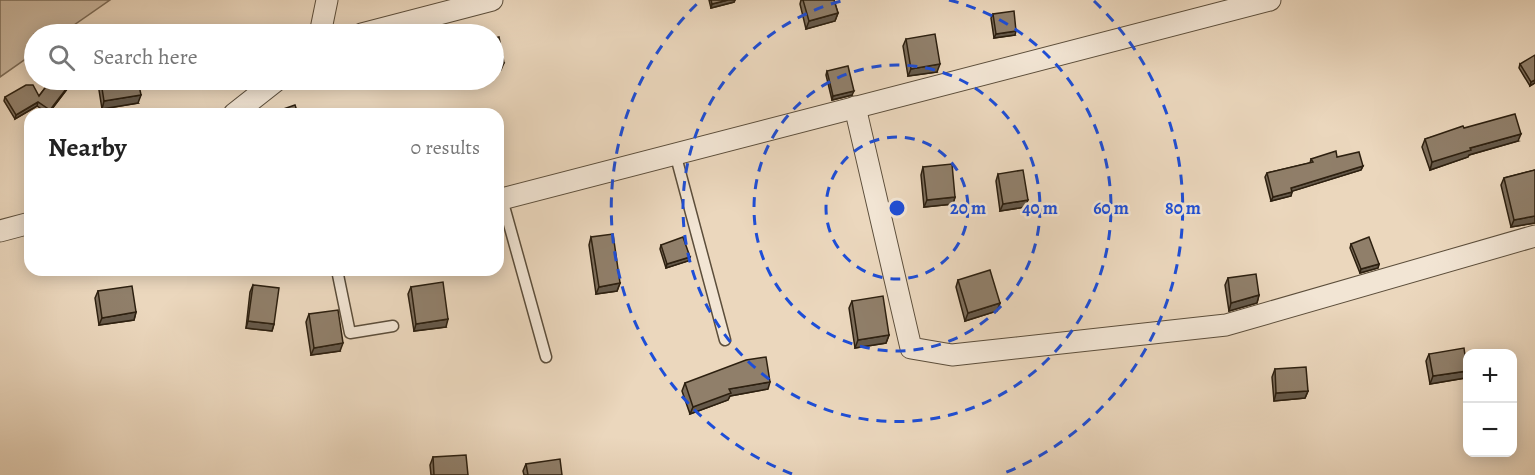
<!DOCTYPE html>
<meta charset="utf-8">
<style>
body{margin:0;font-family:Alegreya,serif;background:#f2f2f2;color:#222}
.controls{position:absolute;right:18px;bottom:18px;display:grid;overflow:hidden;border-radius:12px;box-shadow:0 3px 15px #0003}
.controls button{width:54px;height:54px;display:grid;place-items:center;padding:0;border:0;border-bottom:2px solid #e0e0e0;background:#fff;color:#222;font:30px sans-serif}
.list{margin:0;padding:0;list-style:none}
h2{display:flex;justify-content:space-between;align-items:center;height:78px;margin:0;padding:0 24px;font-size:26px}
h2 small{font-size:20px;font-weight:400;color:#767676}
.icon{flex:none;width:33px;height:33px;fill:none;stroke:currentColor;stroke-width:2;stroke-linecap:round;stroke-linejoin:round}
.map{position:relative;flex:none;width:1535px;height:475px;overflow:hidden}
.search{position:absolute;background:#fff;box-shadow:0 3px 15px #0003;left:24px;top:24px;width:480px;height:66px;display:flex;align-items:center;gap:15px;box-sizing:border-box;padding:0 21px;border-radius:33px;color:#767676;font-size:22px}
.panel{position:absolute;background:#fff;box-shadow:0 3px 15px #0003;left:24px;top:108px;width:480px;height:168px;border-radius:18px}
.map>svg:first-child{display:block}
.green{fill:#cbb8a0;stroke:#7c6c58;stroke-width:1.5}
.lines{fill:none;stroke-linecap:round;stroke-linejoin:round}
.lane-casing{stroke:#5c4e3b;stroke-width:13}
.street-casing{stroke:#5c4e3b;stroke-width:23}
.lane{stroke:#f2e5d4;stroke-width:10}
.street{stroke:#f2e5d4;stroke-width:21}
.wall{fill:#7c6d5b;stroke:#2d2010;stroke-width:1.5}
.shaded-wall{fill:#65594a;stroke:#2d2010;stroke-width:1.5}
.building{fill:#907f6a;stroke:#2d2010;stroke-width:1.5}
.ring{fill:none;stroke:#1d4ed8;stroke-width:3;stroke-dasharray:10 8}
.centre{fill:#1d4ed8;stroke:#f2e5d4;stroke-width:3}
.ring-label{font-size:18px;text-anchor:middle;font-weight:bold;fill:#1d4ed8;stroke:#f2e5d4;stroke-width:5;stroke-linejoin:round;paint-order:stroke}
</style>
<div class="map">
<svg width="1535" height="475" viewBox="0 0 1535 475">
<rect width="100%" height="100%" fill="#ebd7bd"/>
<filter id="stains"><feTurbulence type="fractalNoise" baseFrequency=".00333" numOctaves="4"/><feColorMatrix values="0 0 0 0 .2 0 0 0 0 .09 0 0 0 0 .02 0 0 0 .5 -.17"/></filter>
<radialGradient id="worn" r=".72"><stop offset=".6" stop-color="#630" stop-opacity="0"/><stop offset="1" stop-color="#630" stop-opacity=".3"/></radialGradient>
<polygon class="green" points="0,0 110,0 61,34 34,34 34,53 0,77"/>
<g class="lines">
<g class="lane-casing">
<g id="lane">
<polyline points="675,153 725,340"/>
<polyline points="502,199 546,357"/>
<polyline points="337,270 350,333 393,326"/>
</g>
</g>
<g class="street-casing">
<g id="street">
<polyline points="320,34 327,0"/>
<polyline points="362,34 492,0"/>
<polyline points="855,107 911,348 952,355 1226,325 1535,236"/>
<polyline points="234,114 277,80"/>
<polyline points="498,200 1270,0"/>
<polyline points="0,231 30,223"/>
</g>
</g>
<use href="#lane" class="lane"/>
<use href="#street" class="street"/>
</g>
<g class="wall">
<polygon points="709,0 735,0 734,2 711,8"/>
<polygon points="801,0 834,0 838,13 835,21 806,29 800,4"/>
<polygon points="993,14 1015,35 994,38 991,18"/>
<polygon points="906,39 937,72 908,76 903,46"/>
<polygon points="1520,64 1535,83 1530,86 1519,68"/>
<polygon points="827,71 852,95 832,100 826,75"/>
<polygon points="51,80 74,80 48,114 37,106 15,119 4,101 5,97 39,96"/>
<polygon points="101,82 138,103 102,109 99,90"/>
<polygon points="1464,128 1518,141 1469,155 1468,157 1430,170 1422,147 1425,139"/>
<polygon points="1337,157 1363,166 1361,170 1292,191 1291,196 1271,201 1265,177 1267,173 1310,163 1311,159"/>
<polygon points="923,167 955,197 953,204 924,207 921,175"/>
<polygon points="1535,170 1535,223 1511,227 1501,185 1504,178"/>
<polygon points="998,174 1025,207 1000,211 996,181"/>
<polygon points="591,237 620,283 617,291 596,294 589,245"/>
<polygon points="1351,244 1379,264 1378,268 1360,273 1350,248"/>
<polygon points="661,245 690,257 688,261 666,268 660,249"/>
<polygon points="1228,278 1259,295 1257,303 1229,311 1225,285"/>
<polygon points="958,280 1000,303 997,311 965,321 956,287"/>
<polygon points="253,285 274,324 272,331 246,328 250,292"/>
<polygon points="411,287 446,327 414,331 408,294"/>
<polygon points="98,291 136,312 134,320 99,325 95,298"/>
<polygon points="852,301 889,335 886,343 855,348 849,308"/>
<polygon points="309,314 340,351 311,355 306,322"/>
<polygon points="1429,354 1465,378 1430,384 1426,361"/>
<polygon points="1275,369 1308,391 1305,398 1274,401 1272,377"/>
<polygon points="685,383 768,389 730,396 728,400 690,414 682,391"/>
<polygon points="433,457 468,475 431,475 430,465"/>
<polygon points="526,464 562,475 524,475 523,471"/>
</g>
<g class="shaded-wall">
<polygon points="728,0 735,0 734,2 711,8 712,4"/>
<polygon points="838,13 835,21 806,29 809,21"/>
<polygon points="1016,31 1015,35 994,38 996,34"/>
<polygon points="504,63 501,70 494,72 494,65"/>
<polygon points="940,64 937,72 908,76 911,69"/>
<polygon points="73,80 74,80 48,114 50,110"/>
<polygon points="1535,80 1535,83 1530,86 1531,82"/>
<polygon points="854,91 852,95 832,100 833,96"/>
<polygon points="141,95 138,103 102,109 104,101"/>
<polygon points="38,102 37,106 15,119 16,115"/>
<polygon points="1521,134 1518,141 1469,155 1468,157 1430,170 1432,162 1470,148"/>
<polygon points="1363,166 1361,170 1290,192 1291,188"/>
<polygon points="1292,192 1291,196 1271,201 1273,197"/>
<polygon points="955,197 953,204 924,207 927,200"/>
<polygon points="1028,200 1025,207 1000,211 1003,204"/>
<polygon points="1535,216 1535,223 1511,227 1514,220"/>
<polygon points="690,257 688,261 666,268 667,264"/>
<polygon points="1379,264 1378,268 1360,273 1361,269"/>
<polygon points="620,283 617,291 596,294 599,287"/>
<polygon points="1259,295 1257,303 1229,311 1231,303"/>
<polygon points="1000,303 997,311 965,321 968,313"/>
<polygon points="136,312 134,320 99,325 102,318"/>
<polygon points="448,319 446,327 414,331 416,324"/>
<polygon points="248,321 274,324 272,331 246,328"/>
<polygon points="889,335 886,343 855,348 858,340"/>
<polygon points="343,343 340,351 311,355 314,348"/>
<polygon points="1467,371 1465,378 1430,384 1433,376"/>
<polygon points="770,382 768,389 730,396 728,400 690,414 693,407 729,389"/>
<polygon points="1308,391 1305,398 1274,401 1276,393"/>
</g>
<g class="building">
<polygon points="711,0 728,0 712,4"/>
<polygon points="803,0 834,0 838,13 809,21"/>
<polygon points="1014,11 1016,31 996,34 993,14"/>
<polygon points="935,34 940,64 911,69 906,39"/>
<polygon points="499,37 504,63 494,65 494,38"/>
<polygon points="1535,55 1535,80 1531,82 1520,64"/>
<polygon points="848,66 854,91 833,96 827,71"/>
<polygon points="51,80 73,80 50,110 38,102 16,115 5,97 26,85 33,85 39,96"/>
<polygon points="117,80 138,80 141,95 104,101 101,82"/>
<polygon points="295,105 298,114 269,114"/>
<polygon points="1515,114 1521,134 1470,148 1471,150 1432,162 1425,139 1463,126 1464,128"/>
<polygon points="1336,151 1337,157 1359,152 1363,166 1291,188 1292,192 1273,197 1267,173 1313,162 1311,159"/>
<polygon points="952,164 955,197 927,200 923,167"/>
<polygon points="1023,170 1028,200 1003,204 998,174"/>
<polygon points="1535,170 1535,216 1514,220 1504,178"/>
<polygon points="613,234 620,283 599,287 591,237"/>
<polygon points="683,237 690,257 667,264 661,245"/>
<polygon points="1369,237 1379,264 1361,269 1351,244"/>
<polygon points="990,270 1000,303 968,313 958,280"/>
<polygon points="1256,274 1259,295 1231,303 1228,278"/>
<polygon points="443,282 448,319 416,324 411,287"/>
<polygon points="253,285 279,288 274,324 248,321"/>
<polygon points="132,286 136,312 102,318 98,291"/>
<polygon points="883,296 889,335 858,340 852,301"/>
<polygon points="338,310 343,343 314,348 309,314"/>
<polygon points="1464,348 1467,371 1433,376 1429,354"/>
<polygon points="766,357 770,382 729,389 731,393 693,407 685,383 746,360"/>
<polygon points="1306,367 1308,391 1276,393 1275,369"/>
<polygon points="466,455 468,475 434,475 433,457"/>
<polygon points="560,459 562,475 528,475 526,464"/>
</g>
<g class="ring">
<circle cx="897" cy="208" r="71"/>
<circle cx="897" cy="208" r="143"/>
<path d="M949 0A214 214 0 1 1 845 0"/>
<path d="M792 474A286 286 0 0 1 700 1M1094 1A286 286 0 0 1 1002 474"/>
</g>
<circle cx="897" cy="208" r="9" class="centre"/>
<g class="ring-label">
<text x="968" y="214">20 m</text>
<text x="1040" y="214">40 m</text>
<text x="1111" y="214">60 m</text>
<text x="1183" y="214">80 m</text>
</g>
<rect width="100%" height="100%" filter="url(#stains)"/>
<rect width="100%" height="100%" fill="url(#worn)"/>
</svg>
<div class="controls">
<button>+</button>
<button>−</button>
</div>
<div class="search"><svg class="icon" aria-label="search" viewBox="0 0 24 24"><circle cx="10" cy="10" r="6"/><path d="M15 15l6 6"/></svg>Search here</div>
<section class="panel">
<h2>Nearby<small>0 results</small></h2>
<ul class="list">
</ul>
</section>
</div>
